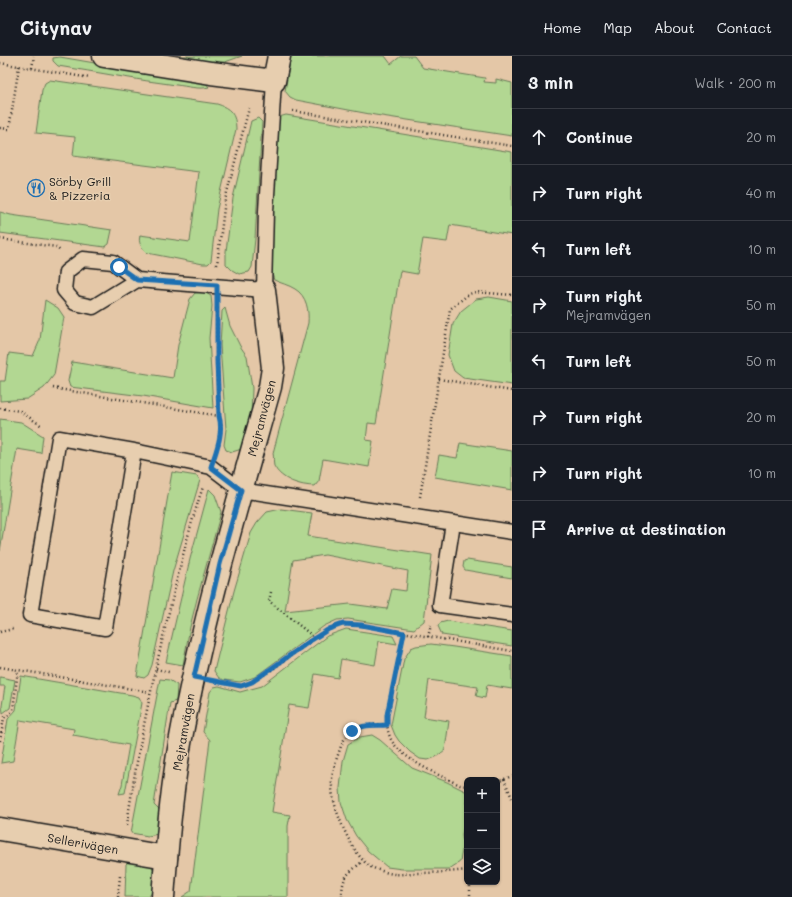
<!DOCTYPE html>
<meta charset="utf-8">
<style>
body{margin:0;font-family:Mali,sans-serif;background:#242831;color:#f1f3f6}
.controls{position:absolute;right:12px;bottom:12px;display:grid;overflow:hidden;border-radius:6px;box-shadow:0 1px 3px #0004}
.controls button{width:36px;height:36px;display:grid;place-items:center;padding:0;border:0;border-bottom:1px solid #363941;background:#171b24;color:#f1f3f6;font:20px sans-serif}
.stop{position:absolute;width:12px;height:12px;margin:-9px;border:3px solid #1f6fb2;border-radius:50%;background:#fff}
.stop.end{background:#1f6fb2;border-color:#fff;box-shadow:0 1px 4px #0008}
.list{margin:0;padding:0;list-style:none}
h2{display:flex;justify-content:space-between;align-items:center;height:52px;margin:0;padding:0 16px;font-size:17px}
h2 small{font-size:13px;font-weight:400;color:#9ea1a6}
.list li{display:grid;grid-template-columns:26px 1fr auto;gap:12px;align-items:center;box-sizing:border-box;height:56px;padding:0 16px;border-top:1px solid #363941}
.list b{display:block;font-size:15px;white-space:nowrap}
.list p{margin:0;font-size:13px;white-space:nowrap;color:#9ea1a6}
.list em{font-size:13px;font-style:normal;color:#9ea1a6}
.icon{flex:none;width:22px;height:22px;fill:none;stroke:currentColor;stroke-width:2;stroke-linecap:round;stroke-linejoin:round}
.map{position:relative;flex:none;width:512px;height:841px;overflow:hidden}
header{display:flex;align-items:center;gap:24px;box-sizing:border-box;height:56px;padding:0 20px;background:#171b24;border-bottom:1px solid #363941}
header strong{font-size:19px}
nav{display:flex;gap:22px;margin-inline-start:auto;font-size:14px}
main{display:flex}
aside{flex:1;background:#171b24}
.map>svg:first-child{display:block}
.green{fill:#b2d792;stroke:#677a57;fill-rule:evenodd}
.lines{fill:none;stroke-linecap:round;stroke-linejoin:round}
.lane-casing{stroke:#1c1c1c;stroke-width:17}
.street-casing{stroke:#1c1c1c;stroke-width:25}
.path{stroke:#1c1c1c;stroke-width:2.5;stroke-dasharray:1 3;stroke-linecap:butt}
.lane{stroke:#e7ceaf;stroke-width:14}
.street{stroke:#e7ceaf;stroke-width:22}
.route{stroke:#1f6fb2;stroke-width:5}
.labels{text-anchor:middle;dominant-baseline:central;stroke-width:3;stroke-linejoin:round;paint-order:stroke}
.poi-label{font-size:12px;fill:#1c1c1c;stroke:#e7ceaf;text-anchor:start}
.street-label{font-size:12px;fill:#1c1c1c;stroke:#e7ceaf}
</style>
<header>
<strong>Citynav</strong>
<nav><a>Home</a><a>Map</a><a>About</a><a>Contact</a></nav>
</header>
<main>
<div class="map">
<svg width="512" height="841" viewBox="0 0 512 841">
<rect width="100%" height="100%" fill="#e4c7a7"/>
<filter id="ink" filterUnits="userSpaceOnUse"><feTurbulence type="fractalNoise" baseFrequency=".025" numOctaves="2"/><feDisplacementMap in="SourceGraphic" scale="8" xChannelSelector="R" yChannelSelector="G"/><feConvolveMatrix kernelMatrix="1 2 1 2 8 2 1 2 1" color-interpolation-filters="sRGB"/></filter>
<g filter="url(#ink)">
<g class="green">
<polygon points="149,0 242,0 225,6 208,8"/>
<polygon points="291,0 385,0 391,8 401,0 414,0 423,12 485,22 484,26 496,27 496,23 512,27 512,80 375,59 296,44 290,41 285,35"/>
<path d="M60,1l145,25 4,5c-10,3 -22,-1 -33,-2 -40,-5 -79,-13 -118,-19l-5,-5v-3z"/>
<path d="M50,24l167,24c13,4 19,10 19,25l-19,80 -6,52 -3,3h-5l-56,-11c-6,-6 -9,-10 -7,-18l50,7 9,-70 -126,-16 2,-19 -39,-4 6,-43 3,-7z"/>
<path d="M286,59l226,37v83l-62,-10 -3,17 -24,-3 -6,35 -17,-3 -24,153 -8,-1 -2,17 7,1 -4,26 -46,-8 -4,22 -4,5c-15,0 -34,-6 -41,-20 -1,-4 0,-9 -1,-13l35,-130c1,-12 -1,-27 -13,-34 -6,-4 -15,-6 -21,-9l-3,-9 1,-69 5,-82 2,-3z"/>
<polygon points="258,62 262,66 255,183 252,211 249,216 239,218 232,214 226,208 226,195 233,142 251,65"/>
<polygon points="0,156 11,159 112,174 109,188 105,191 0,177"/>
<polygon points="204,236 211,240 212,250 209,282 213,352 143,340 70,331 68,325 72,306 173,322 178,289 190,243 195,237"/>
<polygon points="489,241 512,245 512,329 463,322 454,315 448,299 453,268 461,255 476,243"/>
<polygon points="45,244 58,252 64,261 54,319 44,332 27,343 0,345 0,325 5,325 9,297 33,300 40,284"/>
<polygon points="225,252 230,270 240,290 247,300 252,332 251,362 242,393 232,396 226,394 224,389 226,373 220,289 222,255"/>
<polygon points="0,363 21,366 43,380 41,397 17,393 0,495"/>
<polygon points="460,387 512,395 512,434 435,421 439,399 457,402"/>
<polygon points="172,416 197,420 200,424 173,515 152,609 148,619 144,622 137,620"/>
<polygon points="209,433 215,439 221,456 197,543 190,571 183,609 166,606 190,503"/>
<path d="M281,453l31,4 -4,23 124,19 -8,66 -10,8 -66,-10 -11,1 -13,6 -69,51 -15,5 -17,-2 -4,-2 -5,-7 20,-80 17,-58 6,-10 10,-11zM325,499l83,16 -2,20 -14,-2 -5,20 -37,-5 -65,7 8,-51z"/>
<polygon points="467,504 512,511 512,522 465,514 463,511 464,505"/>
<polygon points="448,565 512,575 512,590 442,579 438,570 440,567"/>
<polygon points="346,573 393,580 397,588 379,585 375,609 341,603 338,622 315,618 309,652 289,649 272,756 290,759 288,770 288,841 182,841 191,835 210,684 203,676 210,636 214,631 219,630 240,636 262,630 327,580"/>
<polygon points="431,588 454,591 512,600 512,633 487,629 485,642 476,640 478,631 429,624 424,661 449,665 445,694 436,701 428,704 420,703 410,696 399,685 395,679 391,669 404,603 411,592 416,590"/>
<polygon points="21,620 132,639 139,641 142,647 125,737 119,738 122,729 129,689 73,679 74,673 20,664 13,705 1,707 8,663 16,654"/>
<polygon points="0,621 15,624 10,652 3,657 2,650 5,630 0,630"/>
<polygon points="160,623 169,624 177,629 176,645 170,647 154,749 162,757 158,778 148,780 131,777"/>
<polygon points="372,679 380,684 412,712 447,726 467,736 467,758 462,778 463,789 460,806 449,813 402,813 387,811 368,795 356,780 347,764 341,746 340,732 343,705 348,688 360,681"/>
<path d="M130,804c22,3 25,4 27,27l-9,10h-23l1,-33z"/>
</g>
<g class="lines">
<g class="lane-casing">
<g id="lane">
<polyline points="137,224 93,251 75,247 64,234 66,216 83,203 113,206 137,224 264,234 266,155 274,25"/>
<polyline points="134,395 105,572 30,559 59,382 134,395 211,411 241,434 512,476"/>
<polyline points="453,467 440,549 512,559"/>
</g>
</g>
<g class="street-casing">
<g id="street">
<polyline points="104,0 211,17 274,25 279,0"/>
<polyline points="0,773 166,801"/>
<path d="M163,841c4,-51 8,-103 17,-154 22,-120 57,-238 90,-356l3,-19 -9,-78"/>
</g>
</g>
<g class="path">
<polyline points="0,7 90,22"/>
<polyline points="32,12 34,0"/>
<polyline points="293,55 512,90"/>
<polyline points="0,72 9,73 19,10"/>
<polyline points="0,183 56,191 60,195"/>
<polyline points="217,209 225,144 249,52"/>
<polyline points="217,252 217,305 219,360 221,368 218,391"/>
<polyline points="439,323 512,335"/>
<polyline points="53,332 219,360"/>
<polyline points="0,352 20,355 42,370"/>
<polyline points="420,441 450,253 469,238 476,236 512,239"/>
<polyline points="271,536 269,545 315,582"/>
<polyline points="0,576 13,573"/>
<path d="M404,577l-17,82c0,8 0,15 3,22 8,21 51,39 70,48l7,1"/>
<polyline points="428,581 431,569"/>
<polyline points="0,611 150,636"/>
<polyline points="156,613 169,616"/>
<polyline points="219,626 241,630 252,626 274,612 310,585 329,573 343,568 361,569 512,595"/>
<path d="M387,669c-10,0 -22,-1 -30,3 -10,4 -15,14 -18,24 -4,11 -8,23 -7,35 0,21 21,70 39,80 7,3 16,6 23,7 7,1 15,-1 21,-1 18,0 35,-1 52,-3"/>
<polyline points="0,685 4,662 13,654 18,614"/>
<polyline points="504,723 512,742"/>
<polyline points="497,726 512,720"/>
<path d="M127,769c9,-66 23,-132 38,-197 12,-47 22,-95 38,-141"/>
<polyline points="470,826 470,841"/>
<polyline points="118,841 120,820"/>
<path d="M342,841c0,-22 6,-23 21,-36"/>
</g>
<use href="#lane" class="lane"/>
<use href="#street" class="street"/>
</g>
</g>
<g class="lines" filter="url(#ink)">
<path class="route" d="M119,211l18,13 80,5v76l2,55c5,17 -3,35 -8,51l30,23 -21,74 -26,113 47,9 11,-4 58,-41 19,-12 14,-5 18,1 43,8 -17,82v10c-12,1 -25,-1 -35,6"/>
</g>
<defs>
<g id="restaurant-ring" transform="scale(0.9)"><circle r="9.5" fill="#e7ceaf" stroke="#1f6fb2" stroke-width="1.5"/><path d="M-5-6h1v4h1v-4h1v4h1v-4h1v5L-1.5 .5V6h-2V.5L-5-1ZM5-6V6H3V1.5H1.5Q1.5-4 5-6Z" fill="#1f6fb2"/></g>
</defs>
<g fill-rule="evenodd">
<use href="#restaurant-ring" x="36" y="132"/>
</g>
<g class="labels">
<g class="poi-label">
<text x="49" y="125">Sörby Grill<tspan x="49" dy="14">&amp; Pizzeria</tspan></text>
</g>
<g class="street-label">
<text transform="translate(261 362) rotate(-75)">Mejramvägen</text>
<text transform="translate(183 676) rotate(-80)">Mejramvägen</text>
<text transform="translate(83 787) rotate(10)">Sellerivägen</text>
</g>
</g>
</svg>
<div class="controls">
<button>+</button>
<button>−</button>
<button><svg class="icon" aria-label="layers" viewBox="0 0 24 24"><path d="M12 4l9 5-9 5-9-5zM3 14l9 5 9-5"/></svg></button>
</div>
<div class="stop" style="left:119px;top:211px"></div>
<div class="stop end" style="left:352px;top:675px"></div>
</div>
<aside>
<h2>3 min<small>Walk · 200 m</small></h2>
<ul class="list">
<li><svg class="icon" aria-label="ahead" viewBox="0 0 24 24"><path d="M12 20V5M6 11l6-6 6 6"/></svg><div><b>Continue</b></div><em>20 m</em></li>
<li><svg class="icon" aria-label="right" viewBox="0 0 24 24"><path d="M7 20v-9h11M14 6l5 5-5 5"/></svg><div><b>Turn right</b></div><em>40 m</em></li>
<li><svg class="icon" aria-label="left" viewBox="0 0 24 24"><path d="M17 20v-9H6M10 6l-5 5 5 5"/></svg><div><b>Turn left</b></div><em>10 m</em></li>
<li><svg class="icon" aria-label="right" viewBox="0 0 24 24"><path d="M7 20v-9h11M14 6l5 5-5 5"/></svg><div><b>Turn right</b><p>Mejramvägen</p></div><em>50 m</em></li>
<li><svg class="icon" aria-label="left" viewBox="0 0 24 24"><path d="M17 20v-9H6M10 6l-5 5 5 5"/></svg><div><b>Turn left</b></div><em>50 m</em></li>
<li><svg class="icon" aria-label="right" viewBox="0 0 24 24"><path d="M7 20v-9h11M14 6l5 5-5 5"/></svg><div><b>Turn right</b></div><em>20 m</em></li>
<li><svg class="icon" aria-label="right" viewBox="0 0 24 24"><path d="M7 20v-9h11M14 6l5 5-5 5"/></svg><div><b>Turn right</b></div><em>10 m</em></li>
<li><svg class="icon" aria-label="arrive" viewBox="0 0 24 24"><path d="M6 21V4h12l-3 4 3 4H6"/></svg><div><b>Arrive at destination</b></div></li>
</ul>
</aside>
</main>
